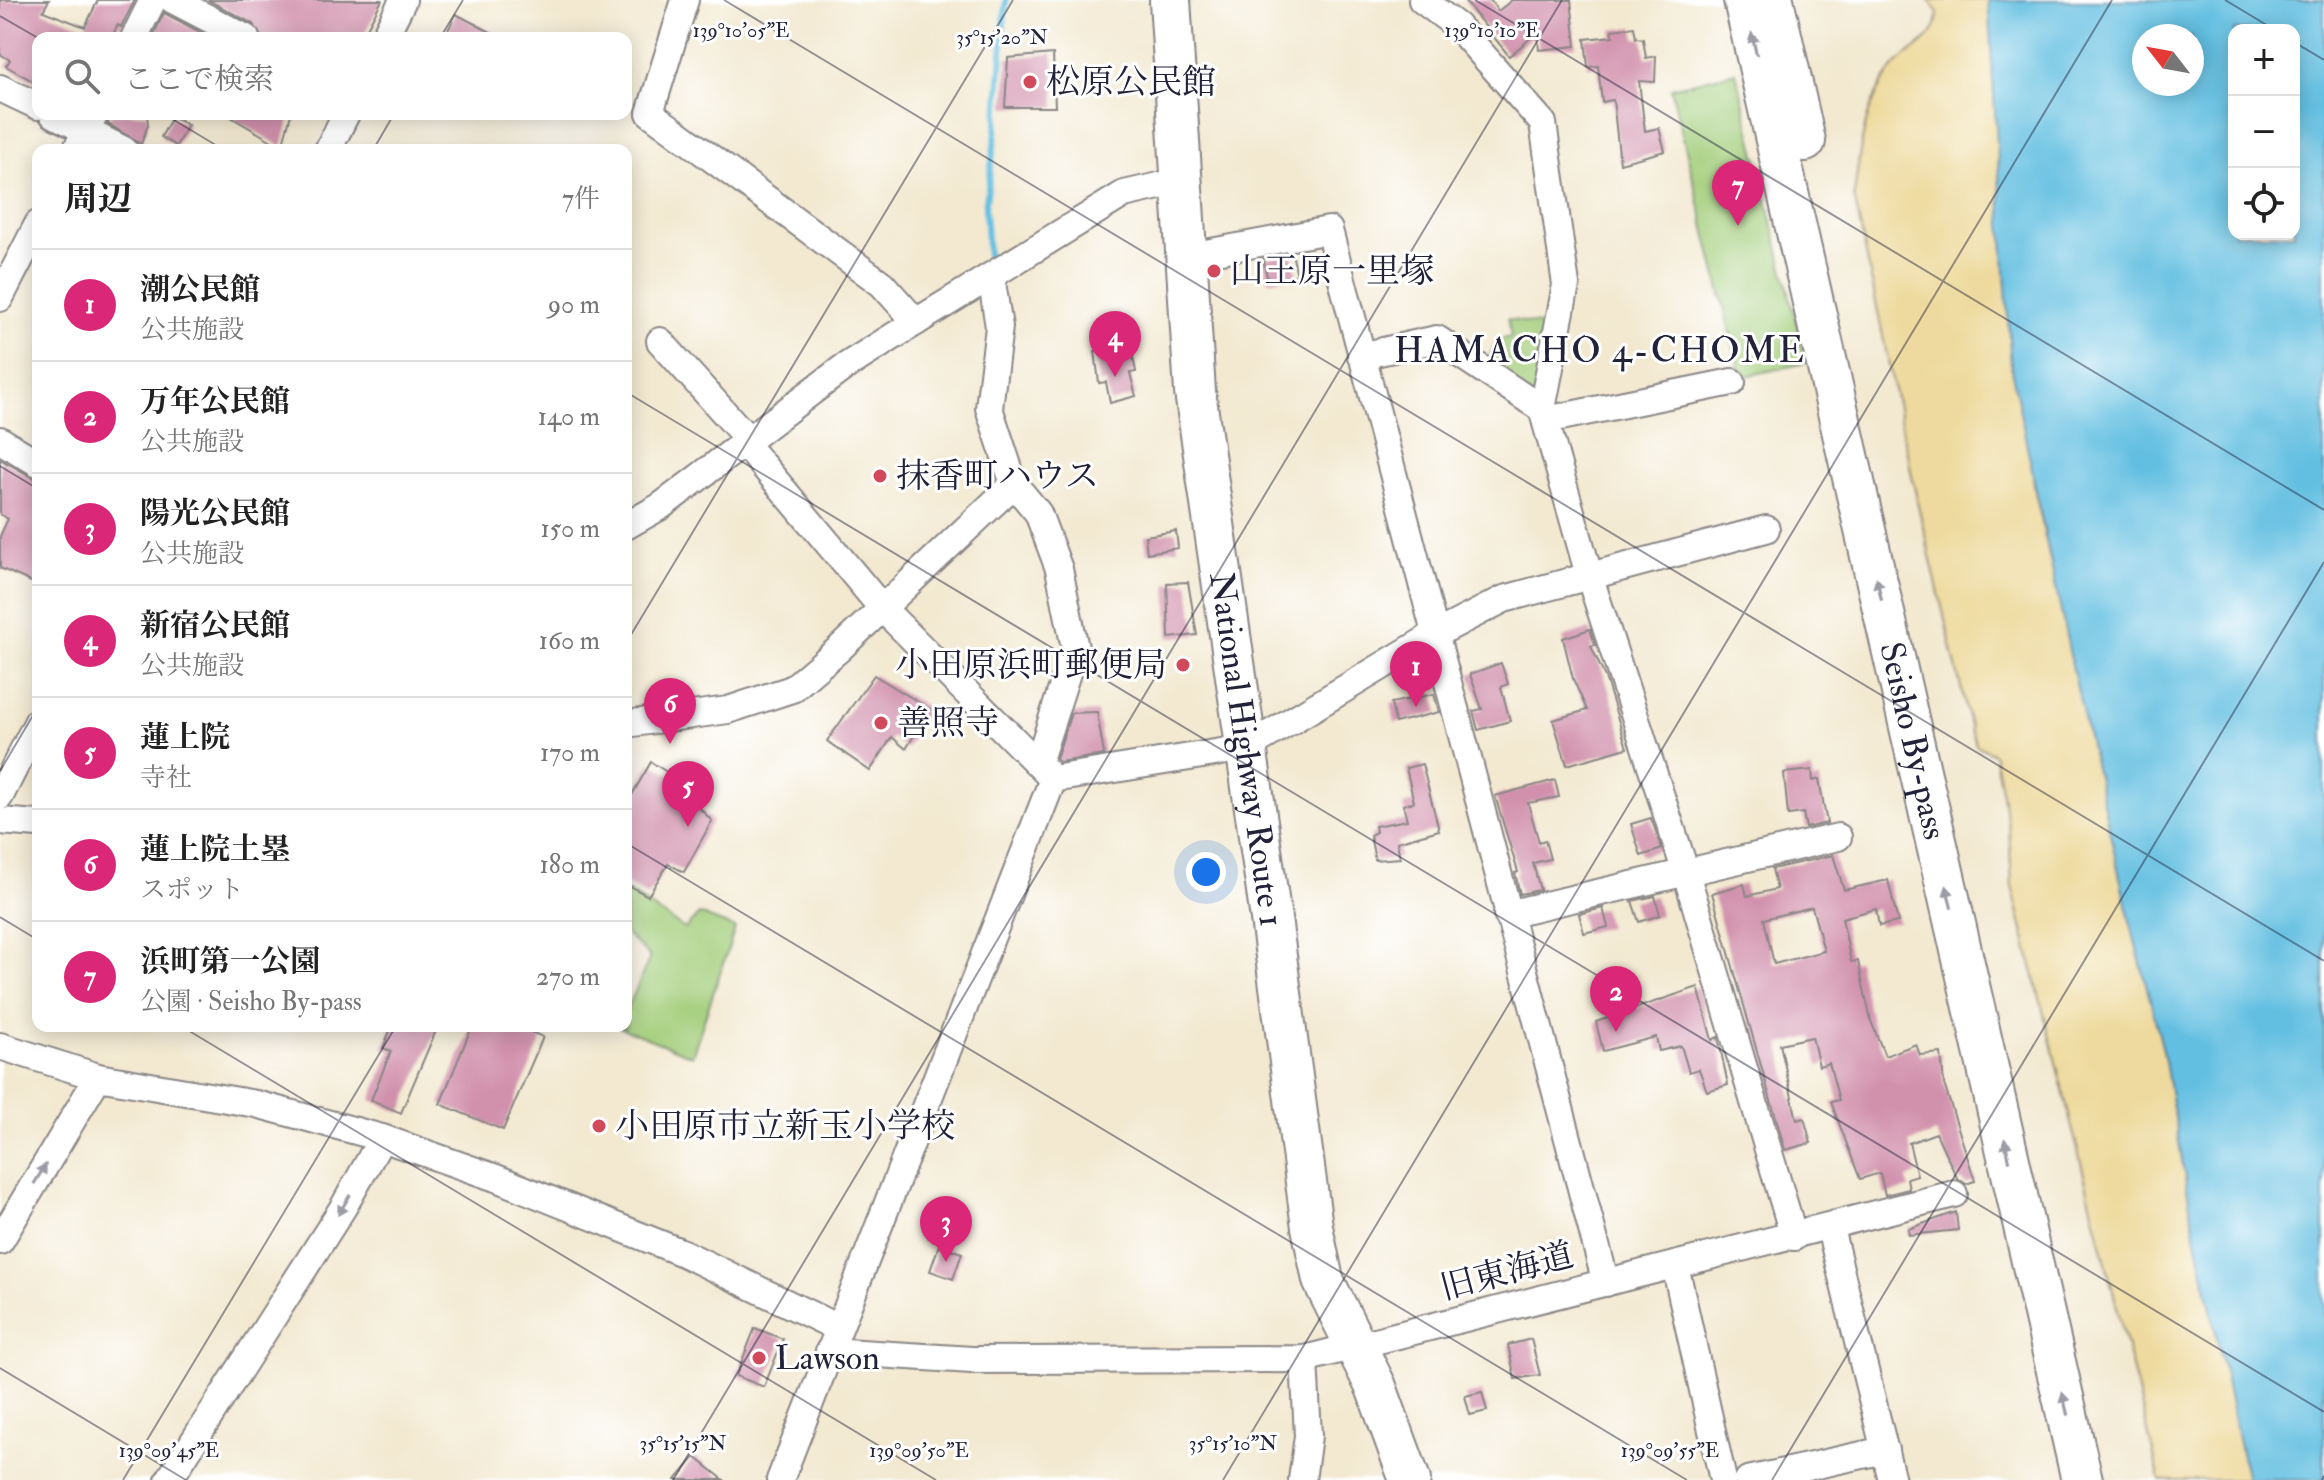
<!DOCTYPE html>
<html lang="ja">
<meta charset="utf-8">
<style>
body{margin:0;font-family:"IM FELL Double Pica","Noto Serif JP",serif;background:#f2f2f2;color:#222}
.controls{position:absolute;right:24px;top:24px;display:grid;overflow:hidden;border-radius:16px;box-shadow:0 4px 20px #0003}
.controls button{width:72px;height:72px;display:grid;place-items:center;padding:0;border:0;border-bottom:2px solid #e0e0e0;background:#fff;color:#222;font:40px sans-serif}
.compass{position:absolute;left:2132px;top:24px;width:72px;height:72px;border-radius:50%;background:#fff;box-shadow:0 4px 20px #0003;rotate:301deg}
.you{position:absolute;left:1206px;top:872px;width:28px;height:28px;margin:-20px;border:6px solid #fff;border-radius:50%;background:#1a73e8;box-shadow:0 0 0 12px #1a73e833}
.badge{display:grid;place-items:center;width:52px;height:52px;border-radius:50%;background:#db2777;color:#fff;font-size:26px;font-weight:700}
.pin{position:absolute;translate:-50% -66px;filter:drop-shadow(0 2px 4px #0008)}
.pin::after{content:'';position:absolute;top:42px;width:28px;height:24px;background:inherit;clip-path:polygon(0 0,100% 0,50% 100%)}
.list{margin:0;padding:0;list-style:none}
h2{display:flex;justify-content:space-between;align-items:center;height:104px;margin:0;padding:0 32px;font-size:34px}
h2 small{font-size:26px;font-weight:400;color:#767676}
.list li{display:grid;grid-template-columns:52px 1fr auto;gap:24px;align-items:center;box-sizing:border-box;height:112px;padding:0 32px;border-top:2px solid #e0e0e0}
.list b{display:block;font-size:30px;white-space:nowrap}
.list p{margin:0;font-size:26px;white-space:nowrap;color:#767676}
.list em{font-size:26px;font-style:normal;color:#767676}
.icon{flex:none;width:44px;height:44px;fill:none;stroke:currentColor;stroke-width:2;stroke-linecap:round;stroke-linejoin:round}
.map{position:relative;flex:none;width:2324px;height:1480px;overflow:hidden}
.search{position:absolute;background:#fff;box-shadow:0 4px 20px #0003;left:32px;top:32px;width:600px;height:88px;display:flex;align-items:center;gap:20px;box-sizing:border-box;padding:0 28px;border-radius:16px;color:#767676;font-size:30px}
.panel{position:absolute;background:#fff;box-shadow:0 4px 20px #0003;left:32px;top:144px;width:600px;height:888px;border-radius:16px}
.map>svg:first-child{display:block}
.green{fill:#a2cd79;stroke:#62785a;stroke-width:2}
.sand{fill:#eeda9e;stroke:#887e6c;stroke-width:2}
.water{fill:#63bfe1;stroke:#42708e;stroke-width:2;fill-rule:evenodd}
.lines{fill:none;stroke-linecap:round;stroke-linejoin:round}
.stream{stroke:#63bfe1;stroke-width:6}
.building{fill:#d191ac;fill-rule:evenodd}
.minor-casing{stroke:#8a8686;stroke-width:30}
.highway-casing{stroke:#8a8686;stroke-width:44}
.minor{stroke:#fff;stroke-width:26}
.highway{stroke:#fff;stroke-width:40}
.oneway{fill:#9c9ca7}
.ticks{fill:none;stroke:#22223b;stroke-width:2;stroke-opacity:0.45}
.poi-dot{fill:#d1495b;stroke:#fff;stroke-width:3}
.labels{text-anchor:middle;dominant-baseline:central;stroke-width:6;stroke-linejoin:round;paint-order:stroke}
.poi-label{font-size:34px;fill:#22223b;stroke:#fff;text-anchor:start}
.street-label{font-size:34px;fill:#22223b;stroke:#fff}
.neighbourhood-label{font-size:36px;letter-spacing:2px;fill:#22223b;stroke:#fff}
.ticks-label{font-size:20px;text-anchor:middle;fill:#22223b;stroke:#fff;stroke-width:6;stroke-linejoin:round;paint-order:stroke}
</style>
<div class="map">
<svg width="2324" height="1480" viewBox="0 0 2324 1480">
<rect width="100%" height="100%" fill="#fff"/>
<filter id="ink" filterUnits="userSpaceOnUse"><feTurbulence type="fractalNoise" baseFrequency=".0125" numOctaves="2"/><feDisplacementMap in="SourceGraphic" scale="16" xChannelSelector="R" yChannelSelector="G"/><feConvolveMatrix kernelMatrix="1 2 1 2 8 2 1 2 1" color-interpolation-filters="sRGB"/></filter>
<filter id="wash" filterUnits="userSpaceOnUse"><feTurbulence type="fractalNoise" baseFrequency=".006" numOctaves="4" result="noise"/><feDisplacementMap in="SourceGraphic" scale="32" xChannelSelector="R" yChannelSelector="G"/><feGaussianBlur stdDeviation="1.8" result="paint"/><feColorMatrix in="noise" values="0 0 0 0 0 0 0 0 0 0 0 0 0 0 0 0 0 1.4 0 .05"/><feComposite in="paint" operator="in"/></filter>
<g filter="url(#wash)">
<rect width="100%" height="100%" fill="#f3e9d1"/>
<g class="green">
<polygon points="1736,72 1806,363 1741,377 1671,88"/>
<polygon points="1508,319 1553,328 1539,402 1485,366 1497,340 1511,337"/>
<polygon points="626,890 685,929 699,914 735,928 692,1056 619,1027 626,1026 626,1012 650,957 626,934"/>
</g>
<path class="sand" d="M1929,0h59l2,5 44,483 95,429 34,133 32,184 52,246h-87l-148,-594 -3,-57 -15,-75 -18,-9 -5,-15 -53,-225 -64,-309c6,-46 9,-91 39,-128 15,-19 45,-26 45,-55z"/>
<path class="water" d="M1988,0h336v1480h-77l-52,-246 -32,-184 -34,-133 -55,-242 -63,-307zM2234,30h60v204h-60zM2144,36h48v48h-48z"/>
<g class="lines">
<polyline class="stream" points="988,256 985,208 996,133 1006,0"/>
</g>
<g id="blocks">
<g class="building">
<polygon points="0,0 49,0 43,11 85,27 98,0 135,0 121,27 118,25 111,38 38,38 38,84 6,66 10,60 0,54"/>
<polygon points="208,0 382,0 362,38 262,38 253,24"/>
<polygon points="1464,0 1490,0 1498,11 1512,0 1571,0 1576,46 1539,50 1537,33 1509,56"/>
<polygon points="164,13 166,14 211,38 152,38"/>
<polygon points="456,14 502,38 444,38"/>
<polygon points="1634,27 1636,38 1643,39 1646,58 1656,56 1655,82 1639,81 1645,131 1659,128 1665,151 1620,163 1613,100 1602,102 1598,66 1588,67 1585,39 1613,36 1612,30"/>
<polygon points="1053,54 1055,107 1005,107 1008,58"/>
<polygon points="111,114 147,114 148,125 141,144 108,124"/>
<polygon points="226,114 291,114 282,147"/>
<polygon points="172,117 188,125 176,146 161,137"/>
<polygon points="1292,253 1297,275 1268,281 1263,259"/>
<polygon points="1131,346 1136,372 1130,373 1136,396 1110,403 1106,382 1099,383 1095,351"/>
<polygon points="0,459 38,480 38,585 0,568 0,536 8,519 0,514"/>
<polygon points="1176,531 1178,548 1147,553 1145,536"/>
<polygon points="1188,582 1197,635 1169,638 1167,583"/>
<polygon points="1590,629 1595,645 1591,646 1605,677 1627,748 1567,765 1553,720 1587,710 1573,679 1563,638"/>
<polygon points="1501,663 1508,684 1501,687 1510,721 1478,730 1473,711 1482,709 1470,674"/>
<polygon points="874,675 930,709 906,749 892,737 870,771 827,741"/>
<polygon points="1434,694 1439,712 1395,723 1391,703"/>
<polygon points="1097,712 1104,755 1059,762 1056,759 1071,713"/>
<polygon points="651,762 681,781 678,785 712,821 684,872 668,864 648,896 626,884 626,805"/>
<polygon points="1422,764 1439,830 1397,842 1400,858 1375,860 1370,835 1376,832 1375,826 1407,820 1403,805 1414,802 1406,768"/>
<polygon points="1812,770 1813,781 1819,779 1827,823 1806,828 1803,813 1788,815 1784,773"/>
<polygon points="1555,780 1559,797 1528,803 1539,842 1545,840 1550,859 1533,863 1540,890 1520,894 1515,873 1518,872 1495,796"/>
<polygon points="1651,818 1662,849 1641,856 1631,824"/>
<path d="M1833,855l11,35 44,-10 10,42 -19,4 -3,-17 -34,9 9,44 7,-1 13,60 14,35 31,-12 4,11 21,-2 3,31 31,97 -9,3 -9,-6 -21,-45 -27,10 8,32 -10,3 2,11 -24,6 -5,-22 -20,6 -29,-77 8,-2 -10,-37 -10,3 -7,-29 -32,7 17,76 7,-2 7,25 -26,7 -73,-257 32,-9 3,12 30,-7 -5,-20zM1812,907l12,44 -50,13 -10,-45z"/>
<polygon points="1655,896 1660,915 1639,922 1632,901"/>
<polygon points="1603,908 1608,927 1584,933 1579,914"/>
<polygon points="1698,987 1712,1040 1718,1037 1728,1085 1707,1091 1699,1069 1689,1072 1681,1046 1659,1051 1656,1037 1603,1051 1596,1022"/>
<polygon points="392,1026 438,1026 401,1113 371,1100 391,1051 383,1048"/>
<polygon points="472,1026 517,1026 543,1037 503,1130 440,1104"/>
<polygon points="1956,1212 1958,1230 1909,1235 1908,1229"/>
<polygon points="939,1245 962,1253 953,1279 930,1271"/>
<polygon points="755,1328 783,1339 764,1387 736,1376"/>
<polygon points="1531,1339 1540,1375 1515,1379 1508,1345"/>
<polygon points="1482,1392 1487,1411 1470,1415 1465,1396"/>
<polygon points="695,1457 724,1480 676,1480"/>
</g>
</g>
</g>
<g filter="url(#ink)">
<use href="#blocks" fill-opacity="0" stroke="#8a8686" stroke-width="2"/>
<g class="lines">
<g class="minor-casing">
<g id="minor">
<polyline points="173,0 246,38"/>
<polyline points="685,0 650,113 882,284 916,322"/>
<polyline points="1422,0 1457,26 1543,123 1566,285 1542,409 1589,575 1686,873 1794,1237"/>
<polyline points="134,38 153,0"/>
<polyline points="384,38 403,0"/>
<polyline points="0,88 38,106"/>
<polyline points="53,114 124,150"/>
<polyline points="76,150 95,114"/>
<polyline points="328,150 346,114"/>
<polyline points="1184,257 1329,230 1606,1283"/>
<polyline points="991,276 999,327 989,408 1014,484 1038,513 1059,569 1075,648 1038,763"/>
<polyline points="0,298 38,224"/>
<polyline points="660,341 747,438"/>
<polyline points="1361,356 1437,339 1542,409"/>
<polyline points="1546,420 1732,382"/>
<polyline points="0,440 38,463"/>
<polyline points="745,444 882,608 1048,774"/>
<polyline points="626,526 661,506 843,368 916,322 1124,194 1181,181"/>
<polyline points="626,724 728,710 792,689 839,649 1014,484"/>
<polyline points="0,796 38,721"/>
<polyline points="0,821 38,824"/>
<polyline points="1507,914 1838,837"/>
<polyline points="0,1046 98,1077 256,1104 382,1138 496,1178 683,1253 838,1328"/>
<polyline points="1830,1228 1892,1480"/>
<polyline points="0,1241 98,1077"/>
<polyline points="1675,1265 1723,1480"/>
<polyline points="829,1351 972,1360 1304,1359 1954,1194"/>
<polyline points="169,1480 344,1206 382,1138"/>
<polyline points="780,1480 1053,779 1246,748 1434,635 1504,599 1766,529"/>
<polyline points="1302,1480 1308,1436 1304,1359"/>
<polyline points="1748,1480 1885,1450"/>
</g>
</g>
<g class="highway-casing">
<g id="highway">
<path id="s1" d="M1170,0l25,392 77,534 40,301 11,53 53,107 34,93"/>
<path id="s2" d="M1744,0l338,1480"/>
<polyline points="1773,0 1805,141"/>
</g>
</g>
<use href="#minor" class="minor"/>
<use href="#highway" class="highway"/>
</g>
<defs><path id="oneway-solid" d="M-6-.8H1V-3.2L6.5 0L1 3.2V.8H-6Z" transform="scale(2)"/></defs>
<g class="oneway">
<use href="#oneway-solid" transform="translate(1754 44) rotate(-103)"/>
<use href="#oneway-solid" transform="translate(1879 589) rotate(-103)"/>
<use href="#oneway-solid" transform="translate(1949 897) rotate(-103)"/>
<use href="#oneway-solid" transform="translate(2007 1150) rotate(-103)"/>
<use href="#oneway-solid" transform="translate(40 1174) rotate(-59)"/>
<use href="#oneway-solid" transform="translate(344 1205) rotate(121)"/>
<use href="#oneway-solid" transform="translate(2065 1404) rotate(-103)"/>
</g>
</g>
<path class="ticks" d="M724,0l1600,961M1475,0l849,510M2225,0l50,30M0,16l38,22M440,38l23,-38M2294,42l30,18M164,114l60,36M373,150l21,-36M626,392l1698,1020M0,466l38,23M626,643l387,-643M0,771l38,-64M626,843l1061,637M0,917l38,23M181,1026l755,454M0,1368l186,112M123,1480l273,-454M673,1480l889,-1480M1223,1480l889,-1480M1772,1480l552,-918M2322,1480l2,-4"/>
<g class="poi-dot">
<circle cx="1030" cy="82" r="8"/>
<circle cx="1214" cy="271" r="8"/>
<circle cx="880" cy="476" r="8"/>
<circle cx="1183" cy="665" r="8"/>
<circle cx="881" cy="723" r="8"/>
<circle cx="599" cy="1126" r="8"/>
<circle cx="759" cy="1358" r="8"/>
</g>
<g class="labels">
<g class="poi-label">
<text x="1046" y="82">松原公民館</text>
<text x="1230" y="271">山王原一里塚</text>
<text x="896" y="476">抹香町ハウス</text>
<text x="1167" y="665" text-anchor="end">小田原浜町郵便局</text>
<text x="897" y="723">善照寺</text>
<text x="615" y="1126">小田原市立新玉小学校</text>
<text x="775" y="1358">Lawson</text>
</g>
<g class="street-label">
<text stroke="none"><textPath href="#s2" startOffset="760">Seisho By-pass</textPath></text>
<text stroke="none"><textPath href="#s1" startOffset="754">National Highway Route 1</textPath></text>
<text transform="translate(1507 1272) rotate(-15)">旧東海道</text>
</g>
<g class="neighbourhood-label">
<text x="1600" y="350">HAMACHO 4-CHOME</text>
</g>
</g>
<g class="ticks-label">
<text x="741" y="37">139°10'05"E</text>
<text x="1492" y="37">139°10'10"E</text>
<text x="1002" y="44">35°15'20"N</text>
<text x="683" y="1450">35°15'15"N</text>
<text x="1233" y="1450">35°15'10"N</text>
<text x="169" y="1457">139°09'45"E</text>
<text x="919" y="1457">139°09'50"E</text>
<text x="1670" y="1457">139°09'55"E</text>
</g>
</svg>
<div class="controls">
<button>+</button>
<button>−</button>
<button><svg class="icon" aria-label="locate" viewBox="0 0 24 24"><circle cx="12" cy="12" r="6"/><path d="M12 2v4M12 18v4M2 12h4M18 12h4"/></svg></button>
</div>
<svg class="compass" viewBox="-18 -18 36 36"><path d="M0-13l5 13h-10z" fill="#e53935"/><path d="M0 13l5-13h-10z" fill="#767676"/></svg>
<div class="you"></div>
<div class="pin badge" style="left:1416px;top:707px">1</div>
<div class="pin badge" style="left:1616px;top:1032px">2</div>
<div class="pin badge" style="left:946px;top:1262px">3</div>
<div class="pin badge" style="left:1115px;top:377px">4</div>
<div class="pin badge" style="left:688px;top:827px">5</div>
<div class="pin badge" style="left:670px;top:744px">6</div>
<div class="pin badge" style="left:1738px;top:226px">7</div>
<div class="search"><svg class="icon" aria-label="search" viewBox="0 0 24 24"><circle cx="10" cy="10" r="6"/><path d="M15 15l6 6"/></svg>ここで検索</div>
<section class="panel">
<h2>周辺<small>7件</small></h2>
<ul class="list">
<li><span class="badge">1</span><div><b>潮公民館</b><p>公共施設</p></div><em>90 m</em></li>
<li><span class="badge">2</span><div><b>万年公民館</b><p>公共施設</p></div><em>140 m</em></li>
<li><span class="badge">3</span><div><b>陽光公民館</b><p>公共施設</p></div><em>150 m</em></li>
<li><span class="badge">4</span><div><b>新宿公民館</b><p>公共施設</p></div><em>160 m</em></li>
<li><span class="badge">5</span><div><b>蓮上院</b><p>寺社</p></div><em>170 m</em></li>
<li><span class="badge">6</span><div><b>蓮上院土塁</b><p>スポット</p></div><em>180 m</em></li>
<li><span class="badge">7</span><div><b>浜町第一公園</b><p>公園 · Seisho By-pass</p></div><em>270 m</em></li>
</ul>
</section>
</div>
